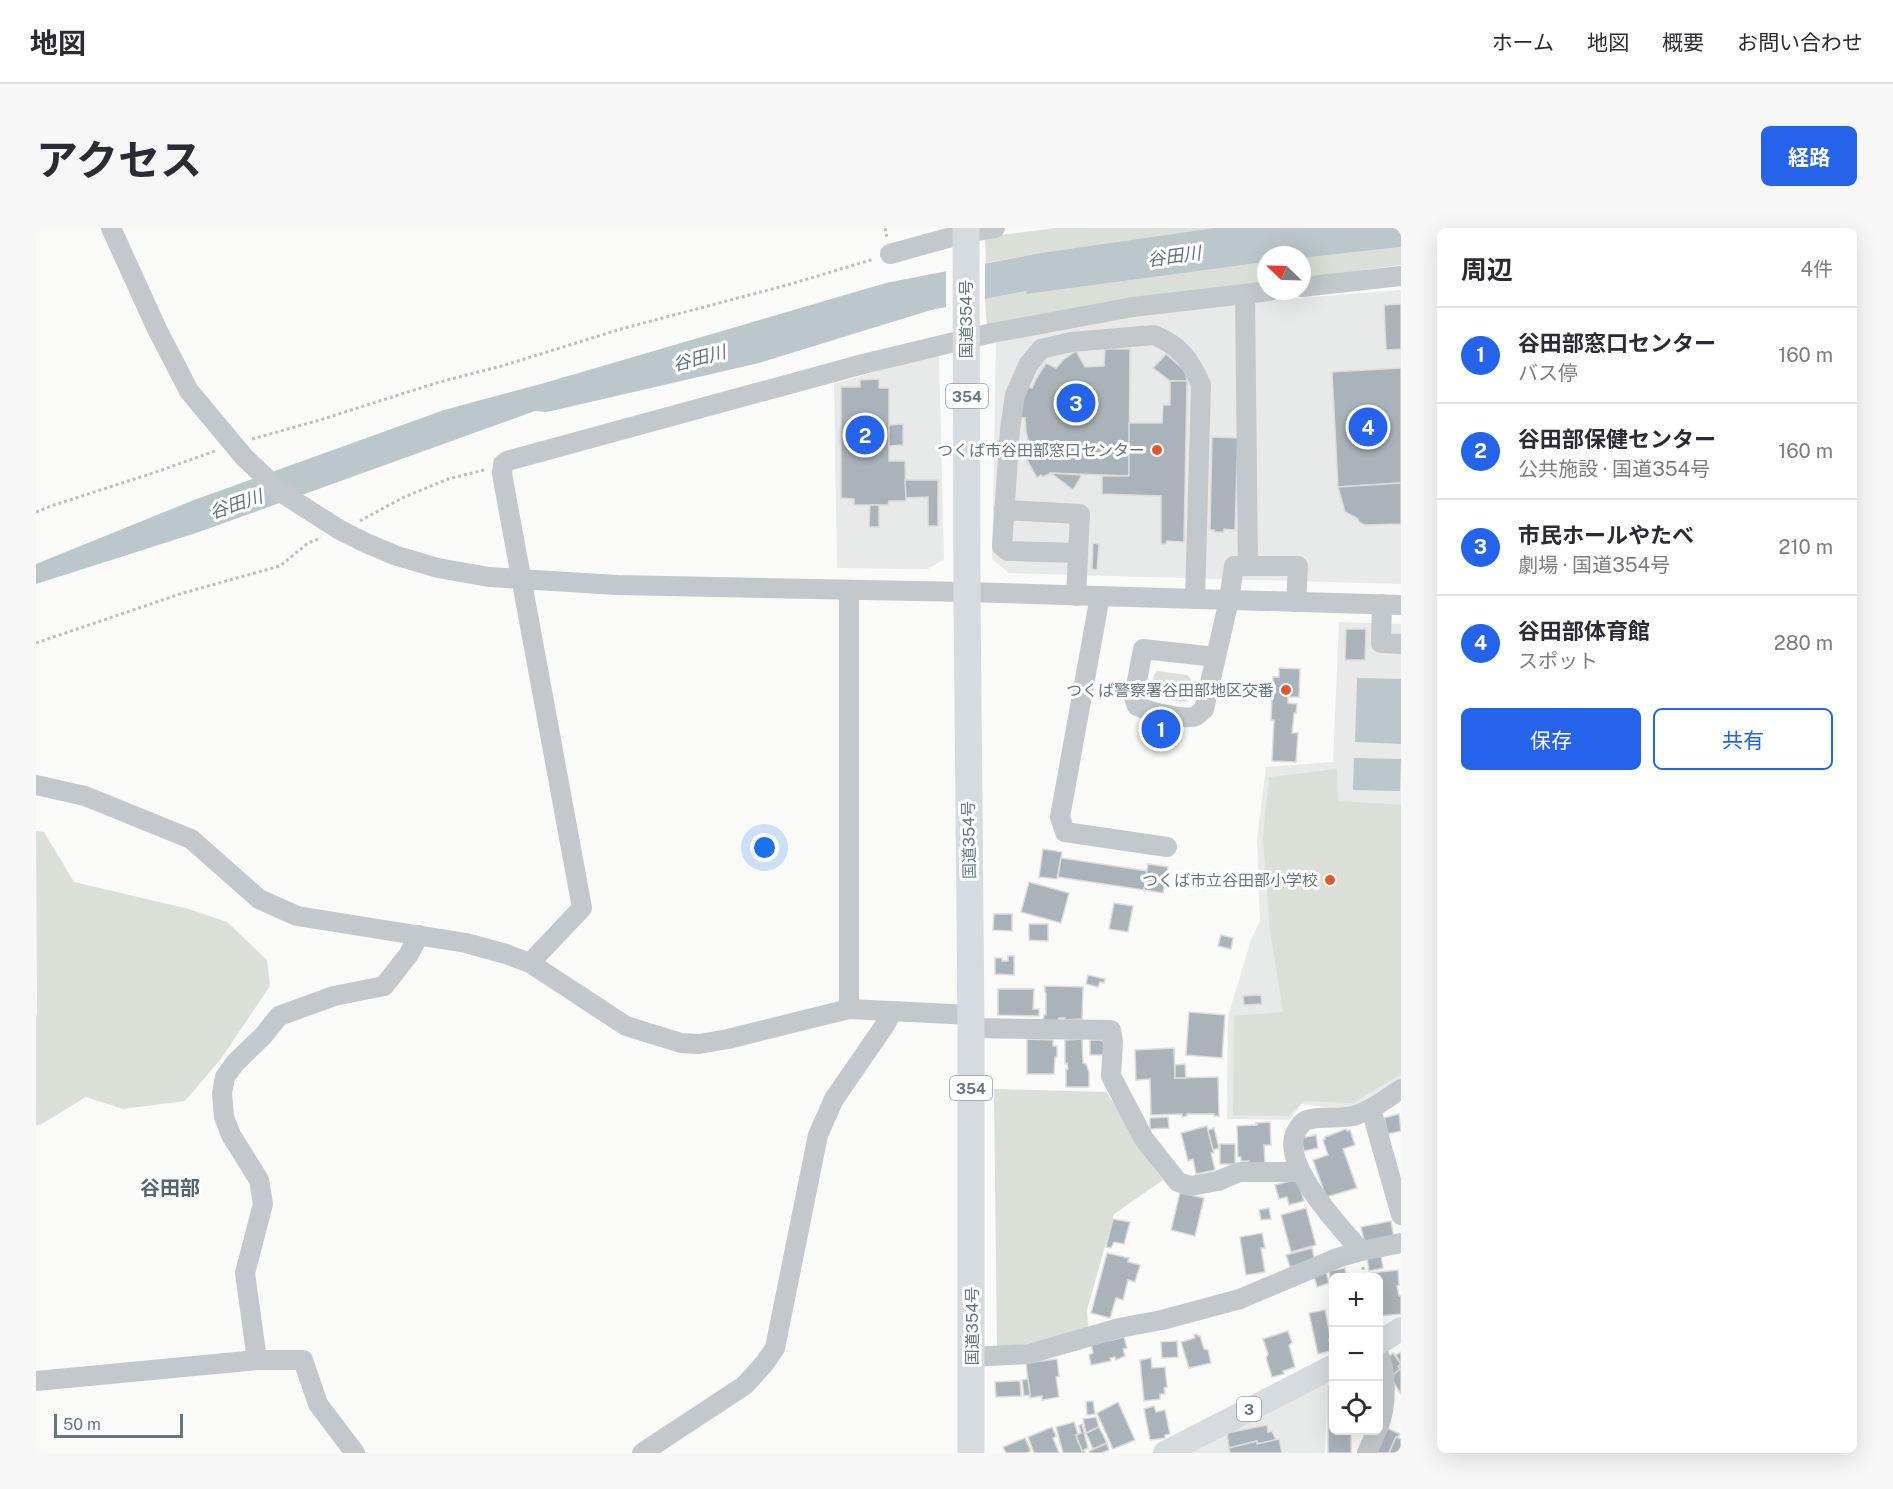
<!DOCTYPE html>
<html lang="ja">
<meta charset="utf-8">
<style>
body{margin:0;font-family:"Public Sans","Noto Sans JP",sans-serif;background:#f7f7f7;color:#2b2b33}
.controls{position:absolute;right:18px;bottom:18px;display:grid;overflow:hidden;border-radius:9px;box-shadow:0 6px 24px #0002}
.controls button{width:54px;height:54px;display:grid;place-items:center;padding:0;border:0;border-bottom:2px solid #e1e1e2;background:#fff;color:#2b2b33;font:30px sans-serif}
.compass{position:absolute;left:1221px;top:18px;width:54px;height:54px;border-radius:50%;background:#fff;box-shadow:0 6px 24px #0002;rotate:293deg}
.scale{position:absolute;left:18px;bottom:15px;width:129px;box-sizing:border-box;padding-left:6px;border:3px solid #657683;border-top:0;font-size:16px;line-height:21px;white-space:nowrap;color:#657683;-webkit-text-stroke:4px #fff;paint-order:stroke}
.you{position:absolute;left:729px;top:620px;width:21px;height:21px;margin:-15px;border:4px solid #fff;border-radius:50%;background:#1a73e8;box-shadow:0 0 0 9px #1a73e833}
.badge{display:grid;place-items:center;width:39px;height:39px;border-radius:50%;background:#2563eb;color:#fff;font-size:20px;font-weight:700}
.pin{position:absolute;translate:-50% -50%;border:3px solid #fff;box-shadow:0 2px 6px #0006}
.list{margin:0;padding:0;list-style:none}
h2{display:flex;justify-content:space-between;align-items:center;height:78px;margin:0;padding:0 24px;font-size:26px}
h2 small{font-size:20px;font-weight:400;color:#7c7c81}
.list li{display:grid;grid-template-columns:39px 1fr auto;gap:18px;align-items:center;box-sizing:border-box;height:96px;padding:0 24px;border-top:2px solid #e1e1e2}
.list b{display:block;font-size:22px;white-space:nowrap}
.list p{margin:0;font-size:20px;white-space:nowrap;color:#7c7c81}
.list em{font-size:20px;font-style:normal;color:#7c7c81}
.actions{display:flex;gap:12px;padding:18px 24px}
.actions a{flex:1;padding:14px 0;border:2px solid #2563eb;border-radius:9px;text-align:center;font-size:21px;color:#2563eb}
.actions .main{background:#2563eb;color:#fff}
.icon{flex:none;width:33px;height:33px;fill:none;stroke:currentColor;stroke-width:2;stroke-linecap:round;stroke-linejoin:round}
.map{position:relative;flex:none;width:1365px;height:1225px;overflow:hidden;border-radius:9px}
header{display:flex;align-items:center;gap:36px;box-sizing:border-box;height:84px;padding:0 30px;background:#fff;border-bottom:2px solid #e1e1e2}
header strong{font-size:28px}
nav{display:flex;gap:33px;margin-inline-start:auto;font-size:21px}
.intro{display:flex;align-items:center;justify-content:space-between;box-sizing:border-box;height:144px;padding:0 36px}
h1{margin:0;font-size:42px}
.button{padding:15px 27px;border-radius:9px;background:#2563eb;color:#fff;font-size:21px;font-weight:700}
main{display:flex;gap:36px;padding:0 36px}
aside{flex:1;background:#fff;border-radius:9px;box-shadow:0 6px 24px #0002}
.map>svg:first-child{display:block}
.built{fill:#e8e9e9}
.green{fill:#dadfd7}
.water{fill:#bbc7cb}
.pier{fill:#fafaf8}
.building{fill:#aab3b9;stroke:#dcdcda;stroke-width:1.5}
.lines{fill:none;stroke-linecap:round;stroke-linejoin:round}
.path{stroke:#bbbfc2;stroke-width:3;stroke-dasharray:3 3;stroke-linecap:butt}
.minor{stroke:#c3c8cc;stroke-width:20}
.major{stroke:#d6dbdf;stroke-width:24}
.highway{stroke:#d6dbdf;stroke-width:27}
.poi-dot{fill:#e4572e;stroke:#fff;stroke-width:2}
.labels{text-anchor:middle;dominant-baseline:central;stroke-width:6;stroke-linejoin:round;paint-order:stroke}
.shield{fill:#fff;stroke:#939fa8;stroke-width:1.5}
.shield-label{font-size:15px;font-weight:bold;fill:#657683}
.street-label{font-size:16px;fill:#657683;stroke:#fff}
.poi-label{font-size:16px;fill:#657683;stroke:#fff;text-anchor:end}
.water-label{font-size:18px;font-style:italic;fill:#60757c;stroke:#fff}
.quarter-label{font-size:20px;font-weight:bold;fill:#57646e;stroke:#fff}
</style>
<header>
<strong>地図</strong>
<nav><a>ホーム</a><a>地図</a><a>概要</a><a>お問い合わせ</a></nav>
</header>
<div class="intro"><h1>アクセス</h1><a class="button">経路</a></div>
<main>
<div class="map">
<svg width="1365" height="1225" viewBox="0 0 1365 1225">
<rect width="100%" height="100%" fill="#fafaf8"/>
<g class="built">
<polygon points="1365,62 1365,356 973,345 956,331 960,114 1025,99 1135,80"/>
<polygon points="903,128 908,331 892,341 801,340 798,156 875,133"/>
<polygon points="1303,394 1365,396 1365,852 1319,880 1289,879 1266,876 1253,892 1191,891 1192,788 1215,712 1224,693 1221,611 1230,539 1297,534"/>
<polygon points="1292,1152 1289,1225 1150,1225"/>
</g>
<g class="green">
<polygon points="1019,0 1178,0 1004,25 950,35 949,9"/>
<polygon points="1365,19 1365,37 1266,50 1266,30"/>
<polygon points="1230,34 1230,54 951,99 949,71 991,63 991,66"/>
<polygon points="1121,443 1151,447 1155,451 1151,473 1147,474 1117,469 1114,466 1118,447"/>
<polygon points="1301,541 1302,573 1365,577 1365,846 1317,875 1268,873 1252,888 1197,887 1198,788 1247,784 1234,702 1227,611 1233,549"/>
<polygon points="0,603 8,604 38,654 153,681 191,694 231,732 234,758 184,832 149,873 87,881 50,869 4,897 0,897 0,788 1,786"/>
<path d="M958,861l112,3 33,48 13,25 11,15 -49,34 -27,96 1,17c-30,12 -58,19 -91,19z"/>
</g>
<g class="water">
<polygon points="1178,0 1365,0 1365,19 1266,30 1266,27 1230,27 1230,34 991,66 990,63 895,82 723,135 511,184 499,183 163,304 0,356 0,336 158,272 408,182 505,156 850,55 1004,25"/>
<polygon points="1321,450 1365,451 1365,516 1319,514"/>
<polygon points="1318,530 1365,531 1364,563 1317,562"/>
</g>
<polygon class="pier" points="949,33 949,74 910,82 910,40"/>
<g class="building">
<polygon points="1365,76 1365,121 1350,122 1348,77"/>
<polygon points="1069,121 1094,121 1093,248 1015,245 1007,249 1005,247 1001,250 986,223 994,220 990,204 989,190 983,189 989,158 996,160 1000,151 1010,135 1020,140 1028,131 1040,123 1049,139 1068,138"/>
<polygon points="1130,126 1149,143 1151,153 1134,153 1117,140"/>
<polygon points="1365,140 1365,255 1302,259 1296,144"/>
<polygon points="843,151 843,160 853,160 853,233 869,233 870,273 853,273 852,277 818,277 818,271 805,270 805,159 824,159 824,152"/>
<polygon points="1134,153 1151,153 1148,314 1131,313 1130,316 1125,316 1125,268 1066,266 1066,248 1093,248 1093,195 1126,195 1127,177 1134,177"/>
<polygon points="867,196 867,217 853,218 853,197"/>
<polygon points="1176,209 1202,210 1199,302 1188,301 1188,304 1178,304 1178,302 1174,302"/>
<polygon points="1015,245 1046,247 1037,262"/>
<polygon points="869,252 902,252 902,298 892,298 892,269 870,270"/>
<polygon points="1365,255 1365,296 1328,297 1323,294 1321,290 1309,284 1302,259"/>
<polygon points="834,277 843,277 843,299 833,299"/>
<polygon points="1057,315 1063,316 1061,342 1056,341"/>
<polygon points="1310,401 1330,401 1329,432 1309,432"/>
<polygon points="1243,440 1264,441 1263,469 1252,469 1252,475 1261,476 1260,485 1258,485 1256,505 1262,505 1260,534 1236,533 1238,492 1235,492 1237,449 1243,449"/>
<polygon points="1007,621 1026,624 1021,651 1003,649"/>
<polygon points="1025,630 1111,643 1108,662 1022,649"/>
<polygon points="1112,636 1132,639 1127,665 1108,662"/>
<polygon points="993,654 1033,665 1025,695 985,684"/>
<polygon points="1078,675 1097,678 1092,704 1073,701"/>
<polygon points="958,686 976,686 976,703 957,702"/>
<polygon points="993,696 1012,696 1012,713 993,712"/>
<polygon points="1185,707 1197,710 1195,721 1182,718"/>
<polygon points="972,728 978,728 978,747 959,746 959,730 966,730 966,733 972,733"/>
<polygon points="1052,747 1069,751 1068,755 1064,754 1062,759 1050,756"/>
<polygon points="1009,758 1047,759 1046,791 1029,792 1029,790 1023,790 1022,793 1007,792 1008,787 1010,787 1010,765 1009,764"/>
<polygon points="962,761 998,761 997,781 1003,781 1003,788 962,787"/>
<polygon points="1225,767 1226,776 1208,777 1207,768"/>
<polygon points="1153,784 1189,787 1186,830 1150,827"/>
<polygon points="991,811 1017,812 1017,818 1021,818 1021,829 1019,829 1018,846 991,846"/>
<polygon points="1046,811 1047,835 1050,836 1053,844 1053,859 1030,859 1030,841 1032,841 1031,835 1029,836 1029,812"/>
<polygon points="1054,812 1065,812 1069,815 1068,827 1054,827"/>
<polygon points="1138,820 1139,850 1182,849 1183,888 1178,888 1178,886 1151,886 1151,888 1146,889 1146,886 1115,887 1114,851 1100,852 1099,822"/>
<polygon points="1149,836 1150,850 1139,850 1139,837"/>
<polygon points="1363,886 1365,903 1352,906 1348,890"/>
<polygon points="1132,889 1133,900 1114,901 1114,890"/>
<polygon points="1234,894 1235,917 1228,917 1229,936 1213,936 1213,933 1205,933 1205,929 1202,929 1201,898 1221,897 1220,895"/>
<polygon points="1171,898 1178,925 1175,925 1179,942 1160,946 1157,931 1152,933 1145,905"/>
<polygon points="1178,900 1183,920 1177,922 1172,902"/>
<polygon points="1310,901 1311,903 1314,902 1319,917 1307,921 1321,960 1290,969 1277,932 1292,927 1287,912 1289,911 1289,909"/>
<polygon points="1280,907 1282,920 1268,923 1265,910"/>
<rect x="1184" y="916" width="15" height="20"/>
<polygon points="1262,951 1268,973 1253,977 1251,969 1243,971 1239,957"/>
<polygon points="1144,965 1168,970 1159,1008 1135,1002"/>
<polygon points="1233,980 1235,991 1225,992 1223,982"/>
<polygon points="1270,980 1280,1017 1255,1024 1245,987"/>
<polygon points="1077,991 1094,994 1088,1016 1078,1014 1075,1020 1070,1019"/>
<polygon points="1355,993 1358,1010 1329,1016 1325,999"/>
<polygon points="1226,1005 1229,1020 1225,1020 1229,1044 1210,1047 1204,1009"/>
<polygon points="1276,1020 1279,1033 1254,1039 1250,1027"/>
<polygon points="1071,1025 1093,1030 1092,1034 1104,1037 1099,1054 1092,1052 1087,1072 1080,1070 1074,1090 1055,1085"/>
<polygon points="1345,1027 1347,1040 1333,1043 1331,1029"/>
<polygon points="1309,1040 1310,1047 1294,1050 1293,1043"/>
<polygon points="1362,1042 1363,1057 1361,1058 1363,1068 1365,1068 1365,1086 1342,1088 1342,1050 1335,1050 1335,1045"/>
<polygon points="1290,1044 1293,1055 1281,1059 1278,1048"/>
<polygon points="1289,1082 1295,1111 1293,1111 1295,1123 1282,1126 1273,1085"/>
<polygon points="1252,1103 1256,1115 1253,1117 1259,1139 1247,1143 1248,1146 1236,1149 1230,1130 1232,1126 1227,1111"/>
<polygon points="1161,1106 1162,1108 1164,1108 1168,1121 1172,1122 1175,1135 1153,1140 1145,1114 1159,1110 1158,1107"/>
<polygon points="1088,1109 1091,1120 1087,1121 1089,1128 1080,1132 1079,1129 1074,1130 1075,1133 1055,1137 1053,1127 1057,1125 1055,1115 1071,1111 1073,1113"/>
<polygon points="1141,1113 1142,1129 1126,1130 1125,1114"/>
<polygon points="1365,1124 1365,1166 1354,1149 1364,1141 1362,1138 1365,1136 1360,1127"/>
<polygon points="1357,1125 1365,1136 1362,1138 1364,1141 1354,1149 1350,1131"/>
<polygon points="1115,1130 1116,1140 1129,1139 1131,1159 1128,1160 1129,1166 1124,1166 1124,1171 1108,1173 1104,1132"/>
<polygon points="1021,1131 1023,1148 1020,1149 1023,1169 1006,1172 1006,1168 994,1170 990,1135"/>
<polygon points="992,1151 994,1167 988,1168 986,1152"/>
<polygon points="984,1153 985,1168 960,1169 959,1154"/>
<polygon points="1292,1158 1298,1158 1298,1202 1315,1202 1315,1225 1292,1225"/>
<polygon points="1057,1173 1059,1186 1051,1187 1050,1174"/>
<polygon points="1082,1174 1099,1212 1077,1221 1061,1185"/>
<polygon points="1118,1178 1120,1184 1129,1182 1134,1206 1129,1207 1129,1210 1114,1212 1108,1181"/>
<polygon points="1060,1189 1063,1199 1050,1205 1047,1191"/>
<polygon points="1038,1194 1042,1206 1040,1207 1042,1214 1044,1214 1049,1225 1027,1225 1020,1199"/>
<polygon points="1046,1196 1052,1220 1046,1223 1040,1207 1045,1205 1043,1198"/>
<polygon points="1231,1197 1232,1204 1236,1203 1240,1212 1221,1216 1221,1213 1193,1220 1191,1205"/>
<polygon points="1016,1199 1020,1208 1017,1210 1023,1225 998,1225 992,1209"/>
<polygon points="1063,1199 1071,1215 1057,1221 1050,1205"/>
<polygon points="1351,1200 1364,1206 1362,1209 1360,1209 1353,1225 1340,1225"/>
<polygon points="1360,1209 1365,1211 1365,1225 1353,1225"/>
<polygon points="989,1210 995,1223 991,1225 970,1225 967,1219"/>
<polygon points="1243,1211 1246,1225 1194,1225 1193,1220 1221,1213 1221,1216"/>
<polygon points="1071,1215 1073,1222 1065,1225 1054,1225 1053,1223"/>
</g>
<g class="lines">
<g class="path">
<polyline points="849,0 851,10"/>
<polyline points="216,211 284,192 400,155 469,137 585,101 755,56 838,31"/>
<polyline points="0,284 15,278 123,243 179,223"/>
<polyline points="324,293 366,270 412,251 448,242"/>
<polyline points="0,415 147,365 244,338 272,315 285,310"/>
<polyline points="1327,1039 1328,1050"/>
</g>
<g class="minor">
<polyline points="75,0 121,101 153,163 208,229 246,265 304,302 330,315 361,328 402,340 453,349 581,357 931,364 1365,377"/>
<polyline points="854,26 930,5 959,0"/>
<polyline points="1266,59 1365,48"/>
<polyline points="1209,66 1212,338"/>
<polyline points="968,282 1044,286 1040,368"/>
<path d="M1042,325l-70,-2 -6,-5 8,-117 5,-34 13,-30 13,-16 30,-7 83,-7c26,11 36,24 47,50l-6,214"/>
<polyline points="1064,368 1024,589 1029,604 1131,619"/>
<polyline points="1346,376 1345,415 1365,416"/>
<path d="M1180,429l-73,-8 -9,48 3,9c11,5 48,15 59,10 3,-2 6,-5 8,-7l25,-109 5,-34h64l-2,36"/>
<polyline points="0,557 49,568 155,611 223,671 261,688 430,715 470,726 494,735 590,798 645,815 663,816 692,811 813,781 935,787"/>
<polyline points="494,735 546,680 466,246 467,236 471,233 827,136 956,105 1097,79 1234,63"/>
<polyline points="813,781 813,362"/>
<polyline points="935,800 1075,802 1077,814 1075,848 1108,911 1142,954 1155,958 1182,953 1203,944 1264,944"/>
<polyline points="1335,881 1365,987"/>
<path d="M1325,1023c-20,-23 -79,-85 -66,-117 3,-5 6,-12 12,-14 14,-4 31,-1 46,-4 18,-5 33,-17 48,-27"/>
<path d="M1342,1124c9,21 9,55 0,76"/>
<polyline points="936,1129 993,1126 1083,1100 1126,1092 1204,1071 1301,1030 1325,1023 1365,1015"/>
<polyline points="221,1132 209,1045 227,976 223,952 195,907 188,889 186,865 189,849 199,835 227,808 243,788 298,768 348,758 373,726 383,707"/>
<polyline points="0,1153 221,1132 267,1132 282,1176 319,1225"/>
<polyline points="606,1225 709,1157 728,1136 739,1120 782,907 798,871 849,797 856,784"/>
<polyline points="1331,1225 1341,1202"/>
</g>
<g class="major">
<polyline points="1342,1115 1365,1101"/>
<polyline points="1129,1225 1298,1138"/>
</g>
<polyline class="highway" points="930,0 931,364 935,800 935,1225"/>
</g>
<g class="poi-dot">
<circle cx="1121" cy="222" r="6"/>
<circle cx="1250" cy="462" r="6"/>
<circle cx="1294" cy="652" r="6"/>
</g>
<g class="labels">
<g class="shield">
<rect x="910" y="156" width="42" height="24" rx="4.5"/>
<rect x="914" y="848" width="42" height="24" rx="4.5"/>
<rect x="1201" y="1169" width="24" height="24" rx="4.5"/>
</g>
<g class="shield-label">
<text x="931" y="168">354</text>
<text x="935" y="860">354</text>
<text x="1213" y="1181">3</text>
</g>
<g class="street-label">
<text transform="translate(930 91) rotate(-90)">国道354号</text>
<text transform="translate(933 612) rotate(-91)">国道354号</text>
<text transform="translate(936 1098) rotate(-90)">国道354号</text>
</g>
<g class="poi-label">
<text x="1109" y="222">つくば市谷田部窓口センター</text>
<text x="1238" y="462">つくば警察署谷田部地区交番</text>
<text x="1282" y="652">つくば市立谷田部小学校</text>
</g>
<g class="water-label">
<text transform="translate(1138 28) rotate(-8)">谷田川</text>
<text transform="translate(663 130) rotate(-15)">谷田川</text>
<text transform="translate(200 276) rotate(-19)">谷田川</text>
</g>
<g class="quarter-label">
<text x="134" y="960">谷田部</text>
</g>
</g>
</svg>
<div class="controls">
<button>+</button>
<button>−</button>
<button><svg class="icon" aria-label="locate" viewBox="0 0 24 24"><circle cx="12" cy="12" r="6"/><path d="M12 2v4M12 18v4M2 12h4M18 12h4"/></svg></button>
</div>
<svg class="compass" viewBox="-18 -18 36 36"><path d="M0-13l5 13h-10z" fill="#e53935"/><path d="M0 13l5-13h-10z" fill="#7c7c81"/></svg>
<div class="scale">50 m</div>
<div class="you"></div>
<div class="pin badge" style="left:1125px;top:501px">1</div>
<div class="pin badge" style="left:829px;top:207px">2</div>
<div class="pin badge" style="left:1040px;top:175px">3</div>
<div class="pin badge" style="left:1332px;top:199px">4</div>
</div>
<aside>
<h2>周辺<small>4件</small></h2>
<ul class="list">
<li><span class="badge">1</span><div><b>谷田部窓口センター</b><p>バス停</p></div><em>160 m</em></li>
<li><span class="badge">2</span><div><b>谷田部保健センター</b><p>公共施設 · 国道354号</p></div><em>160 m</em></li>
<li><span class="badge">3</span><div><b>市民ホールやたべ</b><p>劇場 · 国道354号</p></div><em>210 m</em></li>
<li><span class="badge">4</span><div><b>谷田部体育館</b><p>スポット</p></div><em>280 m</em></li>
</ul>
<div class="actions"><a class="main">保存</a><a>共有</a></div>
</aside>
</main>
